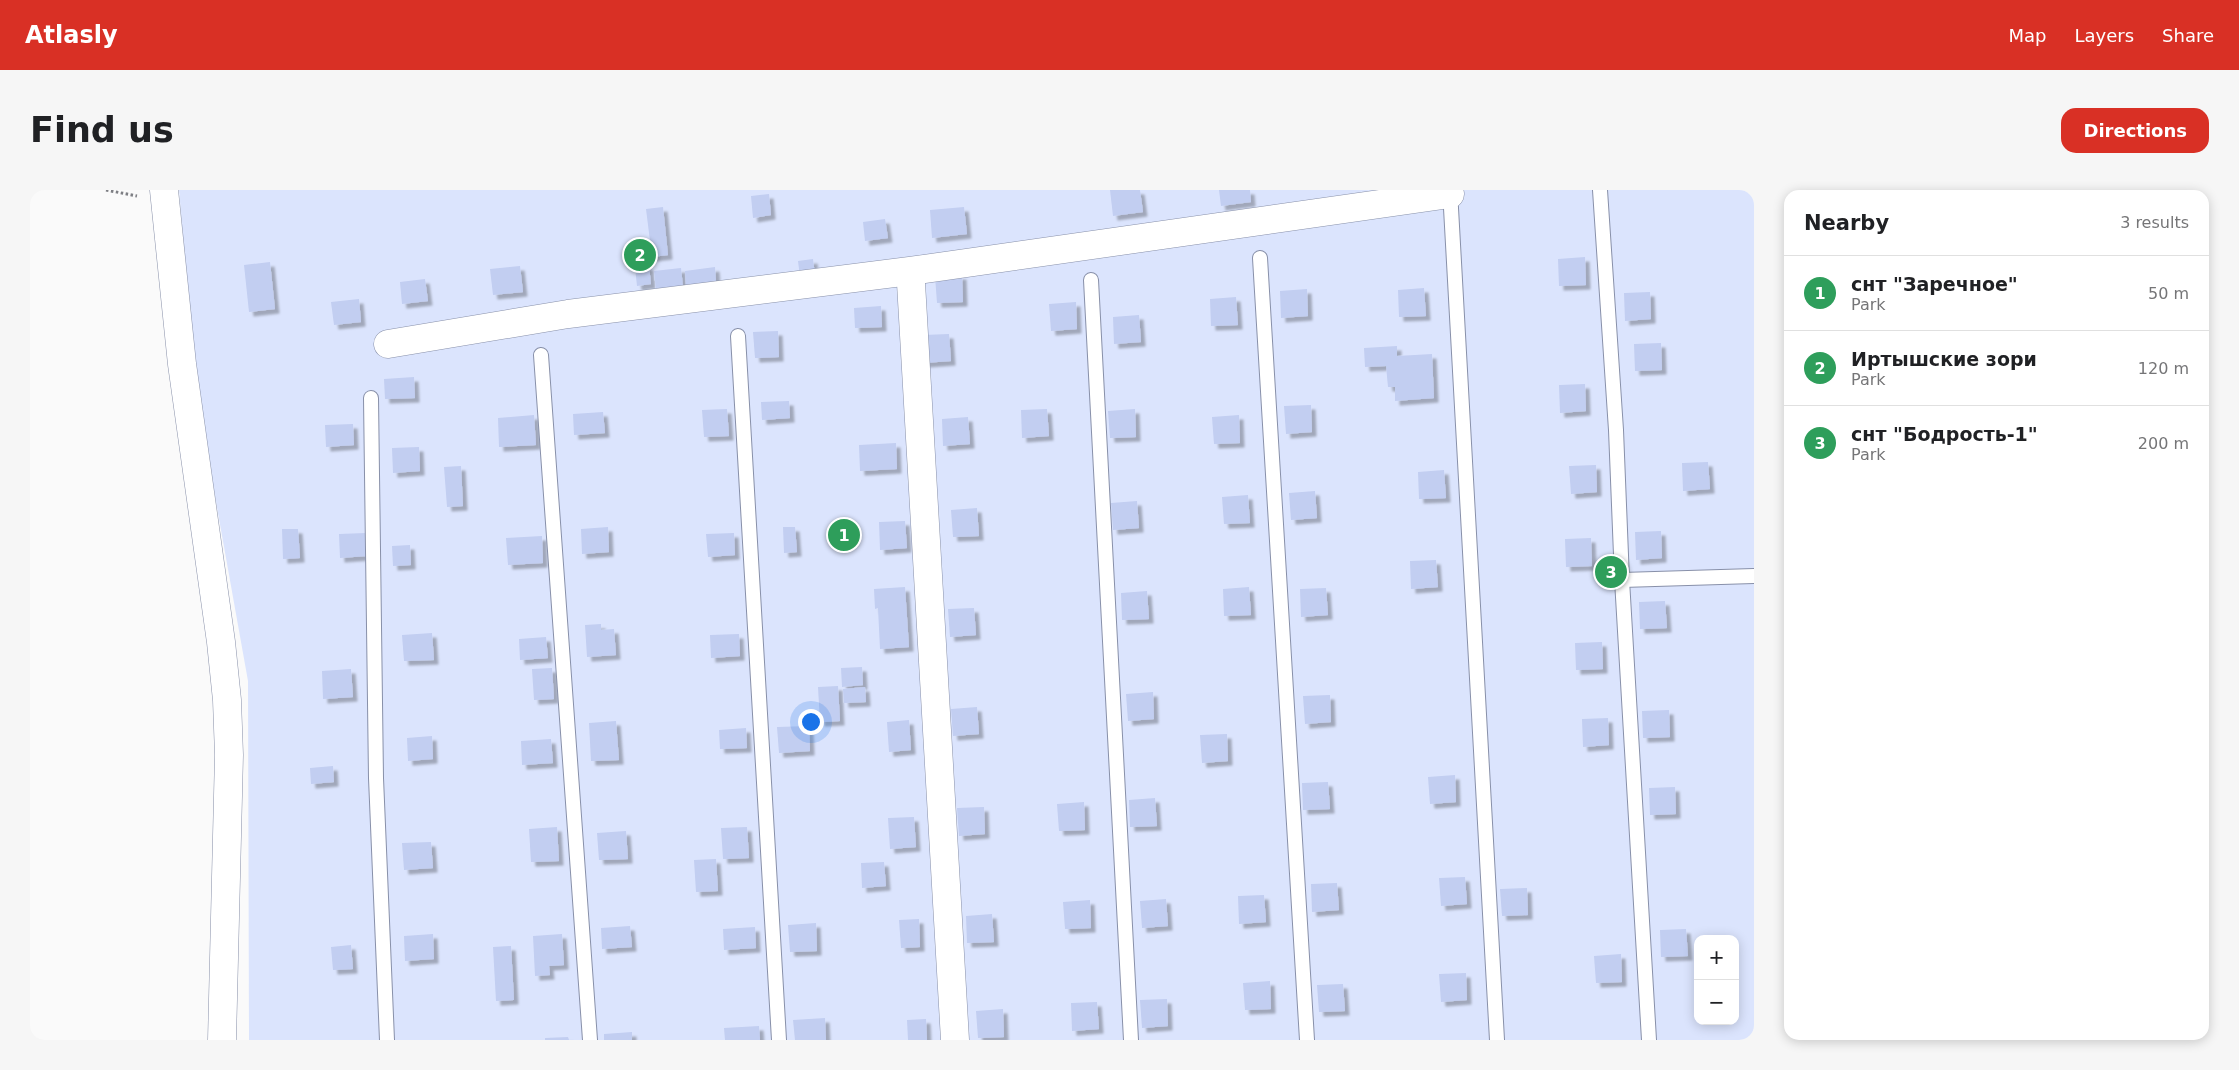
<!DOCTYPE html>
<meta charset="utf-8">
<style>
body{margin:0;font-family:"DejaVu Sans",sans-serif;background:#f6f6f6;color:#202124}
.controls{position:absolute;right:15px;bottom:15px;display:grid;overflow:hidden;border-radius:10px;box-shadow:0 2px 12px #0003}
.controls button{width:45px;height:45px;display:grid;place-items:center;padding:0;border:0;border-bottom:1px solid #e0e0e0;background:#fff;color:#202124;font:25px sans-serif}
.you{position:absolute;left:780px;top:531px;width:18px;height:18px;margin:-12px;border:4px solid #fff;border-radius:50%;background:#1a73e8;box-shadow:0 0 0 8px #1a73e833}
.badge{display:grid;place-items:center;width:32px;height:32px;border-radius:50%;background:#d93025;color:#fff;font-size:16px;font-weight:700}
.pin{position:absolute;translate:-50% -50%;border:2px solid #fff;box-shadow:0 1px 5px #0006}
.list{margin:0;padding:0;list-style:none}
h2{display:flex;justify-content:space-between;align-items:center;height:65px;margin:0;padding:0 20px;font-size:21px}
h2 small{font-size:16px;font-weight:400;color:#757577}
.list li{display:grid;grid-template-columns:32px 1fr auto;gap:15px;align-items:center;box-sizing:border-box;height:75px;padding:0 20px;border-top:1px solid #e0e0e0}
.list b{display:block;font-size:19px;white-space:nowrap}
.list p{margin:0;font-size:16px;white-space:nowrap;color:#757577}
.list em{font-size:16px;font-style:normal;color:#757577}
.map{position:relative;flex:none;width:1724px;height:850px;overflow:hidden;border-radius:15px}
header{display:flex;align-items:center;gap:30px;box-sizing:border-box;height:70px;padding:0 25px;background:#d93025;color:#fff}
header strong{font-size:24px}
nav{display:flex;gap:28px;margin-inline-start:auto;font-size:18px}
.intro{display:flex;align-items:center;justify-content:space-between;box-sizing:border-box;height:120px;padding:0 30px}
h1{margin:0;font-size:35px}
.button{padding:12px 22px;border-radius:15px;background:#d93025;color:#fff;font-size:18px;font-weight:700}
main{display:flex;gap:30px;padding:0 30px}
aside{flex:1;background:#fff;border-radius:15px;box-shadow:0 2px 12px #0003}
.map>svg:first-child{display:block}
.green{fill:#dbe4fd;fill-rule:evenodd}
.building{fill:#c2cef1;filter:url(#shadow)}
.lines{fill:none;stroke-linecap:round;stroke-linejoin:round}
.service-casing{stroke:#8890a9;stroke-width:16}
.minor-casing{stroke:#8890a9;stroke-width:29}
.path{stroke:#7e7f84;stroke-width:3;stroke-dasharray:2.5 2.5;stroke-linecap:butt}
.service{stroke:#fff;stroke-width:14}
.minor{stroke:#fff;stroke-width:28}
</style>
<header>
<strong>Atlasly</strong>
<nav><a>Map</a><a>Layers</a><a>Share</a></nav>
</header>
<div class="intro"><h1>Find us</h1><a class="button">Directions</a></div>
<main>
<div class="map">
<svg width="1724" height="850" viewBox="0 0 1724 850">
<defs>
<filter id="shadow"><feDropShadow dx="4.5" dy="4.5" stdDeviation="1" flood-color="#0004"/></filter>
</defs>
<rect width="100%" height="100%" fill="#fafafa"/>
<path class="green" d="M149,0h1575v850h-1505l-1,-359 -52,-291zM1668,749h37v82h-37z"/>
<g class="building">
<polygon points="1080,0 1110,0 1113,22 1083,26"/>
<polygon points="1189,0 1220,0 1221,12 1191,16"/>
<polygon points="739,4 741,25 723,28 721,6"/>
<polygon points="633,17 638,65 622,67 616,19"/>
<polygon points="934,17 937,44 902,48 900,20"/>
<polygon points="855,29 858,48 835,51 833,32"/>
<polygon points="1555,67 1556,95 1529,96 1528,69"/>
<polygon points="783,69 785,85 770,87 768,71"/>
<polygon points="240,72 245,119 219,122 214,75"/>
<polygon points="490,76 493,102 463,105 460,79"/>
<polygon points="619,76 621,94 607,96 605,77"/>
<polygon points="685,77 686,91 656,95 655,81"/>
<polygon points="651,78 653,97 626,100 624,81"/>
<polygon points="932,85 933,112 907,113 905,86"/>
<polygon points="395,89 398,111 372,114 370,92"/>
<polygon points="1394,98 1396,126 1369,127 1368,100"/>
<polygon points="1277,99 1278,126 1251,128 1250,101"/>
<polygon points="1620,102 1621,129 1595,131 1594,103"/>
<polygon points="1206,107 1208,135 1181,136 1180,109"/>
<polygon points="329,109 331,132 304,135 301,112"/>
<polygon points="1046,112 1047,139 1021,141 1019,114"/>
<polygon points="851,116 852,137 825,138 824,118"/>
<polygon points="1109,125 1111,152 1084,154 1083,127"/>
<polygon points="748,141 749,167 725,168 723,142"/>
<polygon points="919,144 921,171 894,173 893,145"/>
<polygon points="1631,153 1632,180 1605,181 1604,154"/>
<polygon points="1367,156 1367,166 1402,164 1404,208 1365,211 1365,197 1358,197 1356,176 1335,177 1334,158"/>
<polygon points="384,187 385,208 355,209 354,189"/>
<polygon points="1555,194 1556,221 1530,223 1529,195"/>
<polygon points="759,211 760,228 732,230 731,212"/>
<polygon points="1281,215 1282,242 1256,244 1254,216"/>
<polygon points="697,219 699,246 674,247 672,220"/>
<polygon points="1017,219 1019,246 992,248 991,220"/>
<polygon points="1105,219 1106,247 1080,248 1078,221"/>
<polygon points="573,222 575,243 544,245 543,224"/>
<polygon points="504,225 506,255 469,257 468,228"/>
<polygon points="1209,225 1210,253 1184,254 1182,227"/>
<polygon points="938,227 940,254 913,256 912,229"/>
<polygon points="323,234 324,255 296,257 295,235"/>
<polygon points="866,253 867,279 830,281 829,255"/>
<polygon points="389,257 390,281 363,283 362,258"/>
<polygon points="1678,272 1680,299 1653,301 1652,273"/>
<polygon points="1566,275 1567,302 1541,304 1539,276"/>
<polygon points="431,276 433,316 417,317 414,277"/>
<polygon points="1414,280 1416,308 1389,309 1388,282"/>
<polygon points="1285,301 1287,328 1261,330 1259,303"/>
<polygon points="1218,305 1220,333 1194,334 1192,307"/>
<polygon points="1107,311 1109,338 1083,340 1081,313"/>
<polygon points="947,318 949,346 923,347 921,320"/>
<polygon points="875,331 877,358 850,360 849,332"/>
<polygon points="578,337 579,362 552,364 551,339"/>
<polygon points="753,337 765,337 767,362 754,363"/>
<polygon points="252,339 268,339 270,368 253,369"/>
<polygon points="1631,341 1632,368 1606,370 1605,342"/>
<polygon points="336,343 337,366 310,368 309,344"/>
<polygon points="704,343 705,365 678,367 676,344"/>
<polygon points="512,346 513,373 478,375 476,348"/>
<polygon points="1561,348 1562,376 1536,377 1535,349"/>
<polygon points="380,355 381,375 363,376 362,356"/>
<polygon points="1406,370 1408,397 1381,399 1380,371"/>
<polygon points="875,397 879,457 850,459 848,418 845,419 844,399"/>
<polygon points="1219,397 1221,425 1194,426 1193,399"/>
<polygon points="1296,398 1298,425 1271,427 1270,399"/>
<polygon points="1117,401 1119,429 1092,430 1091,403"/>
<polygon points="1635,411 1637,438 1610,439 1609,412"/>
<polygon points="944,418 946,445 920,447 918,419"/>
<polygon points="571,434 571,440 584,439 586,465 557,467 555,435"/>
<polygon points="402,443 404,470 374,471 372,445"/>
<polygon points="709,444 710,466 681,468 680,445"/>
<polygon points="516,447 518,468 490,470 489,449"/>
<polygon points="1572,452 1573,479 1546,480 1545,453"/>
<polygon points="832,477 833,495 812,497 811,478"/>
<polygon points="522,478 524,509 504,510 502,479"/>
<polygon points="321,479 323,507 293,509 292,481"/>
<polygon points="808,496 810,531 790,532 788,497"/>
<polygon points="835,497 836,512 814,513 813,499"/>
<polygon points="1123,502 1124,529 1098,531 1096,504"/>
<polygon points="1300,505 1301,532 1275,534 1273,506"/>
<polygon points="947,517 949,544 923,546 921,519"/>
<polygon points="1639,520 1640,547 1613,548 1612,521"/>
<polygon points="1578,528 1579,555 1553,557 1552,529"/>
<polygon points="879,530 881,560 859,562 857,532"/>
<polygon points="586,531 589,570 561,571 559,533"/>
<polygon points="779,536 780,561 749,563 747,537"/>
<polygon points="716,538 717,558 690,559 689,540"/>
<polygon points="1197,544 1198,571 1172,573 1170,545"/>
<polygon points="402,546 403,569 378,571 377,548"/>
<polygon points="521,549 523,573 492,575 491,551"/>
<polygon points="303,576 304,592 281,594 280,578"/>
<polygon points="1425,585 1426,612 1400,614 1398,587"/>
<polygon points="1298,592 1300,619 1273,620 1272,593"/>
<polygon points="1645,597 1646,624 1620,625 1619,598"/>
<polygon points="1125,608 1127,636 1100,637 1099,610"/>
<polygon points="1054,612 1055,640 1029,641 1027,614"/>
<polygon points="954,617 955,644 929,646 927,618"/>
<polygon points="884,627 886,657 860,659 858,628"/>
<polygon points="527,637 529,671 501,672 499,639"/>
<polygon points="717,637 719,668 693,669 691,638"/>
<polygon points="596,641 598,669 569,670 567,643"/>
<polygon points="401,652 403,678 374,680 372,653"/>
<polygon points="686,669 688,701 666,702 664,670"/>
<polygon points="854,672 856,696 832,698 831,673"/>
<polygon points="1435,687 1437,714 1411,716 1409,688"/>
<polygon points="1307,693 1309,720 1282,722 1281,694"/>
<polygon points="1497,698 1498,725 1472,726 1470,699"/>
<polygon points="1234,705 1236,732 1209,734 1208,706"/>
<polygon points="1136,709 1138,736 1112,738 1110,711"/>
<polygon points="1060,710 1061,738 1035,739 1033,712"/>
<polygon points="962,724 964,752 937,753 936,726"/>
<polygon points="889,729 890,757 871,758 869,730"/>
<polygon points="786,733 787,761 760,762 758,735"/>
<polygon points="600,736 602,757 572,759 571,738"/>
<polygon points="725,737 726,758 694,760 693,739"/>
<polygon points="1656,739 1658,766 1631,767 1630,740"/>
<polygon points="403,744 404,769 375,771 374,746"/>
<polygon points="532,744 534,775 519,776 520,785 505,786 503,746"/>
<polygon points="321,755 323,779 303,780 301,757"/>
<polygon points="481,756 484,810 466,811 463,757"/>
<polygon points="1591,764 1592,792 1566,793 1564,766"/>
<polygon points="1436,783 1437,810 1411,812 1409,784"/>
<polygon points="1240,791 1241,819 1215,820 1213,793"/>
<polygon points="1313,794 1315,821 1289,822 1287,795"/>
<polygon points="1137,809 1138,836 1112,838 1110,810"/>
<polygon points="1067,812 1069,839 1042,841 1041,813"/>
<polygon points="973,819 974,847 948,848 946,821"/>
<polygon points="795,828 796,850 765,850 763,830"/>
<polygon points="896,829 897,850 878,850 877,830"/>
<polygon points="729,836 730,850 695,850 694,838"/>
<polygon points="602,842 602,850 574,850 574,844"/>
<polygon points="538,847 539,850 515,850 515,848"/>
</g>
<g class="lines">
<g class="service-casing">
<g id="service">
<polyline points="1420,0 1467,850"/>
<polyline points="1570,0 1586,240 1592,390 1619,850"/>
<polyline points="1230,68 1277,850"/>
<polyline points="1061,90 1101,850"/>
<polyline points="708,146 749,850"/>
<polyline points="511,165 560,850"/>
<polyline points="341,208 346,588 357,850"/>
<polyline points="1592,390 1724,386"/>
</g>
</g>
<g class="minor-casing">
<g id="minor">
<polyline points="134,0 152,174 191,452 197,510 199,565 192,850"/>
<polyline points="881,93 925,850"/>
<polyline points="358,154 538,124 880,81 1420,4"/>
</g>
</g>
<polyline class="path" points="76,0 107,6"/>
<use href="#service" class="service"/>
<use href="#minor" class="minor"/>
</g>
</svg>
<div class="controls">
<button>+</button>
<button>−</button>
</div>
<div class="you"></div>
<div class="pin badge" style="left:814px;top:345px;background:#2e9e5b">1</div>
<div class="pin badge" style="left:610px;top:65px;background:#2e9e5b">2</div>
<div class="pin badge" style="left:1581px;top:382px;background:#2e9e5b">3</div>
</div>
<aside>
<h2>Nearby<small>3 results</small></h2>
<ul class="list">
<li><span class="badge" style="background:#2e9e5b">1</span><div><b>снт &quot;Заречное&quot;</b><p>Park</p></div><em>50 m</em></li>
<li><span class="badge" style="background:#2e9e5b">2</span><div><b>Иртышские зори</b><p>Park</p></div><em>120 m</em></li>
<li><span class="badge" style="background:#2e9e5b">3</span><div><b>снт &quot;Бодрость-1&quot;</b><p>Park</p></div><em>200 m</em></li>
</ul>
</aside>
</main>
